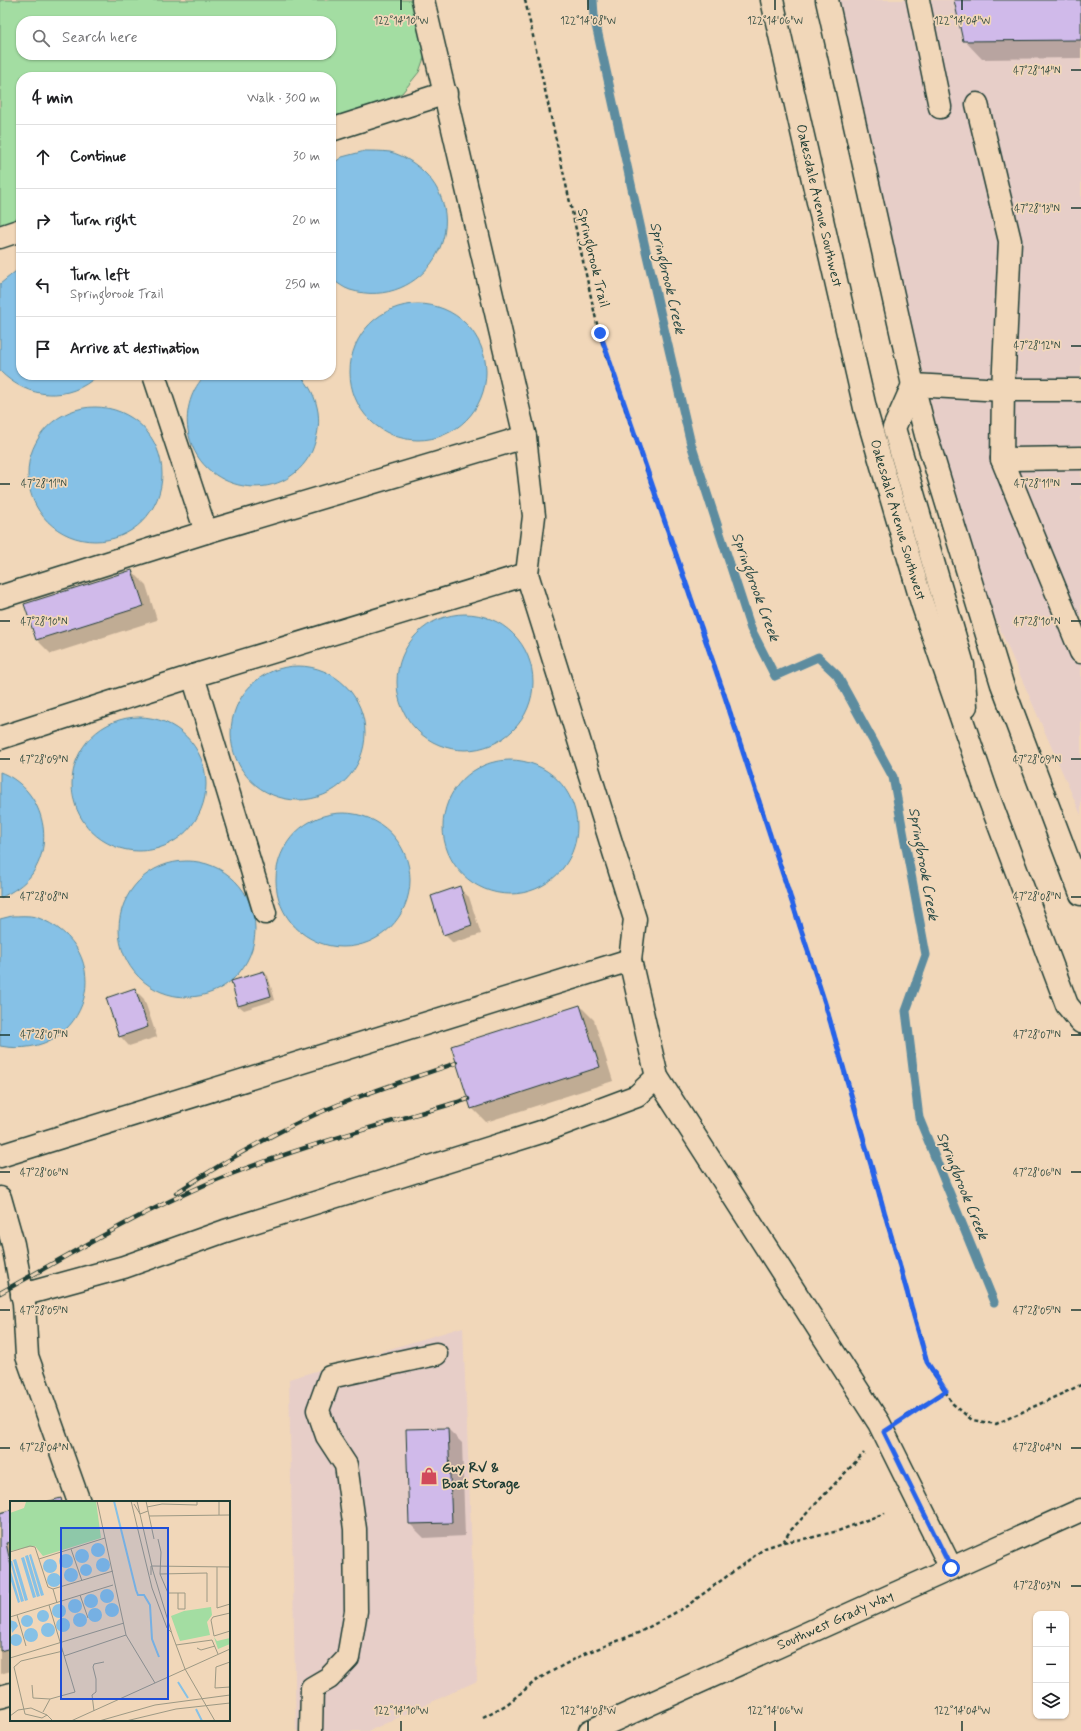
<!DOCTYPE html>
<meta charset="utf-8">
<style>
body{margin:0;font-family:Mynerve,sans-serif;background:#f6f6f6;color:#202124}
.controls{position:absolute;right:12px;bottom:12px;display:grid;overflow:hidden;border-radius:8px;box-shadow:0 1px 3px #0004}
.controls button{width:36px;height:36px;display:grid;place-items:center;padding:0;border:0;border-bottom:1px solid #e0e0e0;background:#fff;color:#202124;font:20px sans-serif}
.stop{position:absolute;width:12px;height:12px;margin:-9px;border:3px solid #2563eb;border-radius:50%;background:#fff}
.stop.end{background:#2563eb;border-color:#fff;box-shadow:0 1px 4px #0008}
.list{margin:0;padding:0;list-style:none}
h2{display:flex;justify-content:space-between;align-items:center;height:52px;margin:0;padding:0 16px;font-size:17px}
h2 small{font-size:13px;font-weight:400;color:#757577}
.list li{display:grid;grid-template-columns:26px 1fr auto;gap:12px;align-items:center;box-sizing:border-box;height:64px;padding:0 16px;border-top:1px solid #e0e0e0}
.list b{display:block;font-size:15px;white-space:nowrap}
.list p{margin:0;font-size:13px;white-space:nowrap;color:#757577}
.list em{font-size:13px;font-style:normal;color:#757577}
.icon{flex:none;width:22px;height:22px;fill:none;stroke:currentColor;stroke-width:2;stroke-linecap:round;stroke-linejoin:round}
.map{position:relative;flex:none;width:1081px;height:1731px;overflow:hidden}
.search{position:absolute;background:#fff;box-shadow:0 1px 3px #0004;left:16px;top:16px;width:320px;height:44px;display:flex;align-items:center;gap:10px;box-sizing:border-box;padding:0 14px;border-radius:16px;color:#757577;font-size:15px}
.panel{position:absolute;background:#fff;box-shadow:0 1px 3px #0004;left:16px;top:72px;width:320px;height:308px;border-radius:16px}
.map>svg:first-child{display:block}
.built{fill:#e7cec8}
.green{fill:#a3dda2;stroke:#618d6b;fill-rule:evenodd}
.water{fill:#86c1e6;stroke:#5d8c9f}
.shadow{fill:#0003}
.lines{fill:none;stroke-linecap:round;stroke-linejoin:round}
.stream{stroke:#5d8c9f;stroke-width:9}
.building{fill:#d0baea;stroke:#1f3d34}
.minor-casing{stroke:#1f3d34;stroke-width:25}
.major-casing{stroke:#1f3d34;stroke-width:25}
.path{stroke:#1f3d34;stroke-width:2.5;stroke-dasharray:4 3;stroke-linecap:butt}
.minor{stroke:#f1d7b9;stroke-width:22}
.major{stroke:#f1d7b9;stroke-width:22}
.rail-casing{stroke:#1f3d34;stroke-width:4.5}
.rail{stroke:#f1d7b9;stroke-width:3;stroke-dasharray:9;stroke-linecap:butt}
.route{stroke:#2563eb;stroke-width:5}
.ticks{fill:none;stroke:#1f3d34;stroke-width:1.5}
.labels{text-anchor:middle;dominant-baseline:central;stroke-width:3.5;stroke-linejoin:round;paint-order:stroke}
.street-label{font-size:14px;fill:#1f3d34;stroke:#f1d7b9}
.poi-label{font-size:14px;font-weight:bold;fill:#1f3d34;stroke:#f1d7b9;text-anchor:start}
.water-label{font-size:15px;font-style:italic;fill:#294a46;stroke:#f1d7b9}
.inset-river{fill:none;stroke:#86c1e6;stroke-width:2}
.inset-road{fill:none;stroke:#9d9984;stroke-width:1}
.view{fill:#1d4ed8;fill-opacity:0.15;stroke:#1d4ed8;stroke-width:2}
.inset-edge{fill:none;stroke:#1f3d34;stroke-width:2}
.ticks-label{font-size:10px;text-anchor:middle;fill:#1f3d34;stroke:#f1d7b9;stroke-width:3.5;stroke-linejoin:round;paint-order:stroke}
</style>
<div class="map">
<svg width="1081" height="1731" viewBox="0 0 1081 1731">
<rect width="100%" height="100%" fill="#f1d7b9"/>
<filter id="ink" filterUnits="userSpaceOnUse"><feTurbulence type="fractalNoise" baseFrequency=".025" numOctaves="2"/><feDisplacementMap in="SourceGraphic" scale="8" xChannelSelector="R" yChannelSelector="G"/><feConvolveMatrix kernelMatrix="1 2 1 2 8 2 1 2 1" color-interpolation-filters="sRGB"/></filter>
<g filter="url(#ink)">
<g class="built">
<polygon points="837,0 1081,0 1081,815 969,558 881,201"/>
<polygon points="463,1327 477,1681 369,1731 296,1731 289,1379"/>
</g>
<path class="green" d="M0,0h413l13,52 -7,20 -17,21 -25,11 -46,15v-42h-310v143l-21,7zM21,21h310v34h-310z"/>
<g class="water">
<path d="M365,151c8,0 17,0 25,1 12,3 23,10 32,18 57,53 1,142 -72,120 -7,-2 -13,-8 -19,-11v-114l11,-8z"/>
<path d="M21,267v108h77c-29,28 -71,24 -98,-4v-87z"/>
<circle cx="418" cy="372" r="68"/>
<path d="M206,375h93c11,9 17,24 19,37 2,14 -1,26 -6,39 -28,58 -115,42 -124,-21 -3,-18 3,-42 18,-55z"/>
<circle cx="95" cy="474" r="67"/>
<circle cx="465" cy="682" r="68"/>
<circle cx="298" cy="733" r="67"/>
<circle cx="139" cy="784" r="67"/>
<circle cx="510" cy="827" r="67"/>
<path d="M0,772c40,15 57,66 32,102 -8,11 -20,18 -32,24z"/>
<circle cx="343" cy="880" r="67"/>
<circle cx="187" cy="929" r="68"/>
<path d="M12,916c7,0 17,-1 24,1 85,30 54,146 -36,129v-127z"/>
</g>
<g class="shadow">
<polygon points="955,0 1081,0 1081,58 982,59 964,40"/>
<polygon points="132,571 146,585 157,620 51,654 37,640 25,604"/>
<polygon points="459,888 469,897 481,934 453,943 444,934"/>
<polygon points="263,972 268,976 275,1000 244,1010 239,1006 232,982"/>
<polygon points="134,989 144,999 157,1037 129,1046 120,1036"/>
<polygon points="580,1006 594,1020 613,1081 486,1122 472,1108"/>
<polygon points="448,1429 462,1443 465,1536 424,1538 410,1524"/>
<polygon points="11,1511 11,1671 0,1674 0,1514"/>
</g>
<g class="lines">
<polyline class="stream" points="593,0 594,16 642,234 691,444 751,629 775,676 818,657 837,675 893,777 926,955 906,1011 919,1118 994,1302"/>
</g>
<g class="building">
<polygon points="954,0 1081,0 1081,40 963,41"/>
<polygon points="132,570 144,606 36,640 24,604"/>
<polygon points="460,886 472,925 443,935 431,896"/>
<polygon points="264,971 271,996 238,1006 231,981"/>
<polygon points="135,988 148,1027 119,1037 106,998"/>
<polygon points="580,1005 600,1067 471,1109 451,1046"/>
<polygon points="448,1428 452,1523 409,1524 406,1429"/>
<polygon points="61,1498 62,1502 46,1502"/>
<polygon points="11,1510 11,1542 6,1543 11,1566 11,1648 0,1651 0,1513"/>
</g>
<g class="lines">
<g class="minor-casing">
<g id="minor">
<polyline points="423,0 525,437 534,516 527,574 635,919 630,960 657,1077 879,1423 951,1568"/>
<path id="s1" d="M772,0l93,408 57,195 65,190 80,212 14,17"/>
<polyline points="827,0 913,385 926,435 1002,684 1081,894"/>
<polyline points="918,0 940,107"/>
<polyline points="977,104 1010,241 1003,390 1002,459 1081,652"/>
<polyline points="331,130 446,93"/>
<polyline points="0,237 21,230"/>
<polyline points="154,375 206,532"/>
<polyline points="1002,459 1081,458"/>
<polyline points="0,597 206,532 525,437"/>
<polyline points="193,676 265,913"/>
<polyline points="966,706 963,665 894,428 913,385 1003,390 1081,390"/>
<polyline points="0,738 193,676 527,574"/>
<polyline points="0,1156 630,960"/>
<polyline points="0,1198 13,1244 24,1303 27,1356 79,1502"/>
<polyline points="22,1295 124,1267 225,1231 541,1132 637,1096 657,1077"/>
<polyline points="0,1697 11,1694"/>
<polyline points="311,1731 312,1688 329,1678 348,1658 356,1611 355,1529 346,1465 327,1436 318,1410 330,1377 436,1354"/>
</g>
</g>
<g class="major-casing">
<g id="major">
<path id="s2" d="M590,1731l491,-221"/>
</g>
</g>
<g class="path">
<polyline points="525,0 599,333 724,693 825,1003 927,1362 953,1404 972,1420 996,1424 1081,1385"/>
<polyline points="906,1417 946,1391"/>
<polyline points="783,1542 790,1531 864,1453"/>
<polyline points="483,1717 506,1705 538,1679 560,1667 584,1654 638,1633 684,1608 765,1548 783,1542 810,1538 838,1531 885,1513"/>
</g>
<use href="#minor" class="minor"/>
<use href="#major" class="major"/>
<g class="rail-casing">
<g id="rail">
<path d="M176,1193c55,-36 115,-71 177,-94 34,-13 69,-24 103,-36"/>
<path d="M0,1293c69,-38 137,-79 209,-110 84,-35 172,-58 259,-84"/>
</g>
</g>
<use href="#rail" class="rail"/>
</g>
</g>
<g class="lines" filter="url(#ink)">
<polyline class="route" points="600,333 724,694 825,1003 927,1362 946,1391 884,1432 951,1568"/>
</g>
<path class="ticks" d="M401,0v10M588,0v10M775,0v10M962,0v10M1071,70h10M1071,208h10M1071,346h10M0,484h10M1071,484h10M0,621h10M1071,621h10M0,759h10M1071,759h10M0,897h10M1071,897h10M0,1035h10M1071,1035h10M0,1172h10M1071,1172h10M0,1310h10M1071,1310h10M0,1448h10M1071,1448h10M1071,1586h10M401,1721v10M588,1721v10M775,1721v10M962,1721v10"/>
<defs>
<g id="shop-bare" transform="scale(1.38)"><path d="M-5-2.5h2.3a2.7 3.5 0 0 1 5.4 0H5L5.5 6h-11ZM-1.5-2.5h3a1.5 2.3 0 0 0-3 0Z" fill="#d1495b" stroke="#f1d7b9" stroke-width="2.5" paint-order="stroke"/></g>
</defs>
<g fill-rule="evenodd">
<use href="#shop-bare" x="429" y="1476"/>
</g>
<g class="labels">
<g class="street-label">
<text stroke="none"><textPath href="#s1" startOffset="211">Oakesdale Avenue Southwest</textPath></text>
<text transform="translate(593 258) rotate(77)">Springbrook Trail</text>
<text stroke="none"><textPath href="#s1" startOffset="535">Oakesdale Avenue Southwest</textPath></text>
<text stroke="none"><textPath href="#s2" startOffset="269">Southwest Grady Way</textPath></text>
</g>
<g class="poi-label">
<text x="442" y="1468">Guy RV &amp;<tspan x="442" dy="16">Boat Storage</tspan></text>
</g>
<g class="water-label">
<text transform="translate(667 278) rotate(77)">Springbrook Creek</text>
<text transform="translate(755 587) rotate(70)">Springbrook Creek</text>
<text transform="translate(923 864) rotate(80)">Springbrook Creek</text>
<text transform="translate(962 1186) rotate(68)">Springbrook Creek</text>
</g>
</g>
<g transform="translate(10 1501)">
<rect width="220" height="220" fill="#f1d7b9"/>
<path d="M86,0l5,37 -58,18 -8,-10 -25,5v-38l14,-5 2,-6zM201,106l1,8 -5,7 3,13 -30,6 -9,-25 13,-5zM204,136l3,4 13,-3v6l-12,5z" fill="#a3dda2"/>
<path d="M81 49a7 7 0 1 1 14 0a7 7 0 1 1-14 0ZM65 55a7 7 0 1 1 14 0a7 7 0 1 1-14 0ZM21,53l13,41 -3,1 -12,-41zM49 60a7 7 0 1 1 14 0a7 7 0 1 1-14 0ZM18,54l12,41 -3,1 -12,-41zM14,56l12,40 -3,1 -12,-40zM86 64a7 7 0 1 1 14 0a7 7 0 1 1-14 0ZM6,58l12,41 -3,1 -12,-41zM33 65a7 7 0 1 1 14 0a7 7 0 1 1-14 0ZM0,60h2l12,40 -3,1zM70 69a6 6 0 1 1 12 0a6 6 0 1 1-12 0ZM0,67l10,34 -2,1 -8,-25zM54 74a7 7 0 1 1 14 0a7 7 0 1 1-14 0ZM37 79a7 7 0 1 1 14 0a7 7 0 1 1-14 0ZM90 95a7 7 0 1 1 14 0a7 7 0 1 1-14 0ZM74 100a7 7 0 1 1 14 0a7 7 0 1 1-14 0ZM58 105a7 7 0 1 1 14 0a7 7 0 1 1-14 0ZM95 109a7 7 0 1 1 14 0a7 7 0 1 1-14 0ZM42 110a7 7 0 1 1 14 0a7 7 0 1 1-14 0ZM78 114a7 7 0 1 1 14 0a7 7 0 1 1-14 0ZM27 115a6 6 0 1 1 12 0a6 6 0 1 1-12 0ZM63 119a7 7 0 1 1 14 0a7 7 0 1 1-14 0ZM11 120a6 6 0 1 1 12 0a6 6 0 1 1-12 0ZM46 124a7 7 0 1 1 14 0a7 7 0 1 1-14 0ZM0,119l6,2 2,4 -6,7zM31 129a7 7 0 1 1 14 0a7 7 0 1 1-14 0ZM14 134a7 7 0 1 1 14 0a7 7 0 1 1-14 0ZM0 139a6 6 0 1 1 12 0a6 6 0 1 1-12 0Z" fill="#86c1e6"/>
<path class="inset-river" d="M104,0l22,89 2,5h6l6,10 2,34 7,18M168,181l10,16M186,208l6,12"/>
<path class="inset-road" d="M87,0l29,134 29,48M121,0l21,87 15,40 5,5M127,0l16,70 19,63 13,35 30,52M136,0l8,38M124,3l6,10 8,-3M137,6l15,-3 35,1v-4M209,14v-14M139,15l81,-1M148,38l3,13 -1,22 8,19h10v16h7v-16h-7M61,48l11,32M0,51l20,-6 5,1 13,40 5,2 60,-18M29,58l66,-21M207,66v41l13,-4M150,73l47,-1v29M141,74v-9l79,1M43,88l4,14M70,94l8,23M220,112l-17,4 -2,3 3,16 16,-5M7,114l9,31M0,116l103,-32M166,144l36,-5 6,14M187,147l4,2 14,-4M54,155l62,-21M0,157l114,-35M220,161l-14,5 -1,21 15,-1M22,184l1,13 17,1M84,210l-2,-16 4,-3v-13l-3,-12 1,-3 10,-2M33,211l7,-13 25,-7 -26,-87M37,214l-5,3 -17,-4 -11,-47 7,-6 42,-10M0,215l8,-6 13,-2 16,7 6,6M61,220l159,-72M89,220l56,-16 75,-10M116,220l50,-12 54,-6"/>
<path class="view" d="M51,27h107v171h-107z"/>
<rect width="220" height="220" class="inset-edge"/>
</g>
<g class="ticks-label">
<text x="401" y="24">122°14'10"W</text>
<text x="588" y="24">122°14'08"W</text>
<text x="775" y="24">122°14'06"W</text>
<text x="962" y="24">122°14'04"W</text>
<text x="1037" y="74">47°28'14"N</text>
<text x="1037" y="212">47°28'13"N</text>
<text x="1037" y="349">47°28'12"N</text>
<text x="44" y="487">47°28'11"N</text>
<text x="1037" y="487">47°28'11"N</text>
<text x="44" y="625">47°28'10"N</text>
<text x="1037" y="625">47°28'10"N</text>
<text x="44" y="763">47°28'09"N</text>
<text x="1037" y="763">47°28'09"N</text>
<text x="44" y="900">47°28'08"N</text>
<text x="1037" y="900">47°28'08"N</text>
<text x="44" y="1038">47°28'07"N</text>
<text x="1037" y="1038">47°28'07"N</text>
<text x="44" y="1176">47°28'06"N</text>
<text x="1037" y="1176">47°28'06"N</text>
<text x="44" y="1314">47°28'05"N</text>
<text x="1037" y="1314">47°28'05"N</text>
<text x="44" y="1451">47°28'04"N</text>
<text x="1037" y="1451">47°28'04"N</text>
<text x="1037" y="1589">47°28'03"N</text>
<text x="401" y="1714">122°14'10"W</text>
<text x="588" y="1714">122°14'08"W</text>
<text x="775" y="1714">122°14'06"W</text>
<text x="962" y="1714">122°14'04"W</text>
</g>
</svg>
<div class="controls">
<button>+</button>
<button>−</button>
<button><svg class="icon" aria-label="layers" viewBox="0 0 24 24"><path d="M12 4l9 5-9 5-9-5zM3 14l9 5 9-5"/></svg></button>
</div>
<div class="stop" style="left:951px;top:1568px"></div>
<div class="stop end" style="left:600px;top:333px"></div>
<div class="search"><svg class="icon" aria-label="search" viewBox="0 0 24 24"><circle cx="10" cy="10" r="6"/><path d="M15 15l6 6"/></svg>Search here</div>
<section class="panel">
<h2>4 min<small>Walk · 300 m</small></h2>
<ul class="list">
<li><svg class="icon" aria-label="ahead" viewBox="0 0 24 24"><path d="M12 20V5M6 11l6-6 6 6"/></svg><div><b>Continue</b></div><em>30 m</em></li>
<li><svg class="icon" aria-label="right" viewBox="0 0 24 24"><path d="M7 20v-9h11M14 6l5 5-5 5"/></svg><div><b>Turn right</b></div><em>20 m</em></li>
<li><svg class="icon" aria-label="left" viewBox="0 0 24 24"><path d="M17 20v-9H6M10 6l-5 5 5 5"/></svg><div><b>Turn left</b><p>Springbrook Trail</p></div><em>250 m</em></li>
<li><svg class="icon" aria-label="arrive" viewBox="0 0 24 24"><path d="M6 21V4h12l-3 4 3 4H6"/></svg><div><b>Arrive at destination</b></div></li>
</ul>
</section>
</div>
